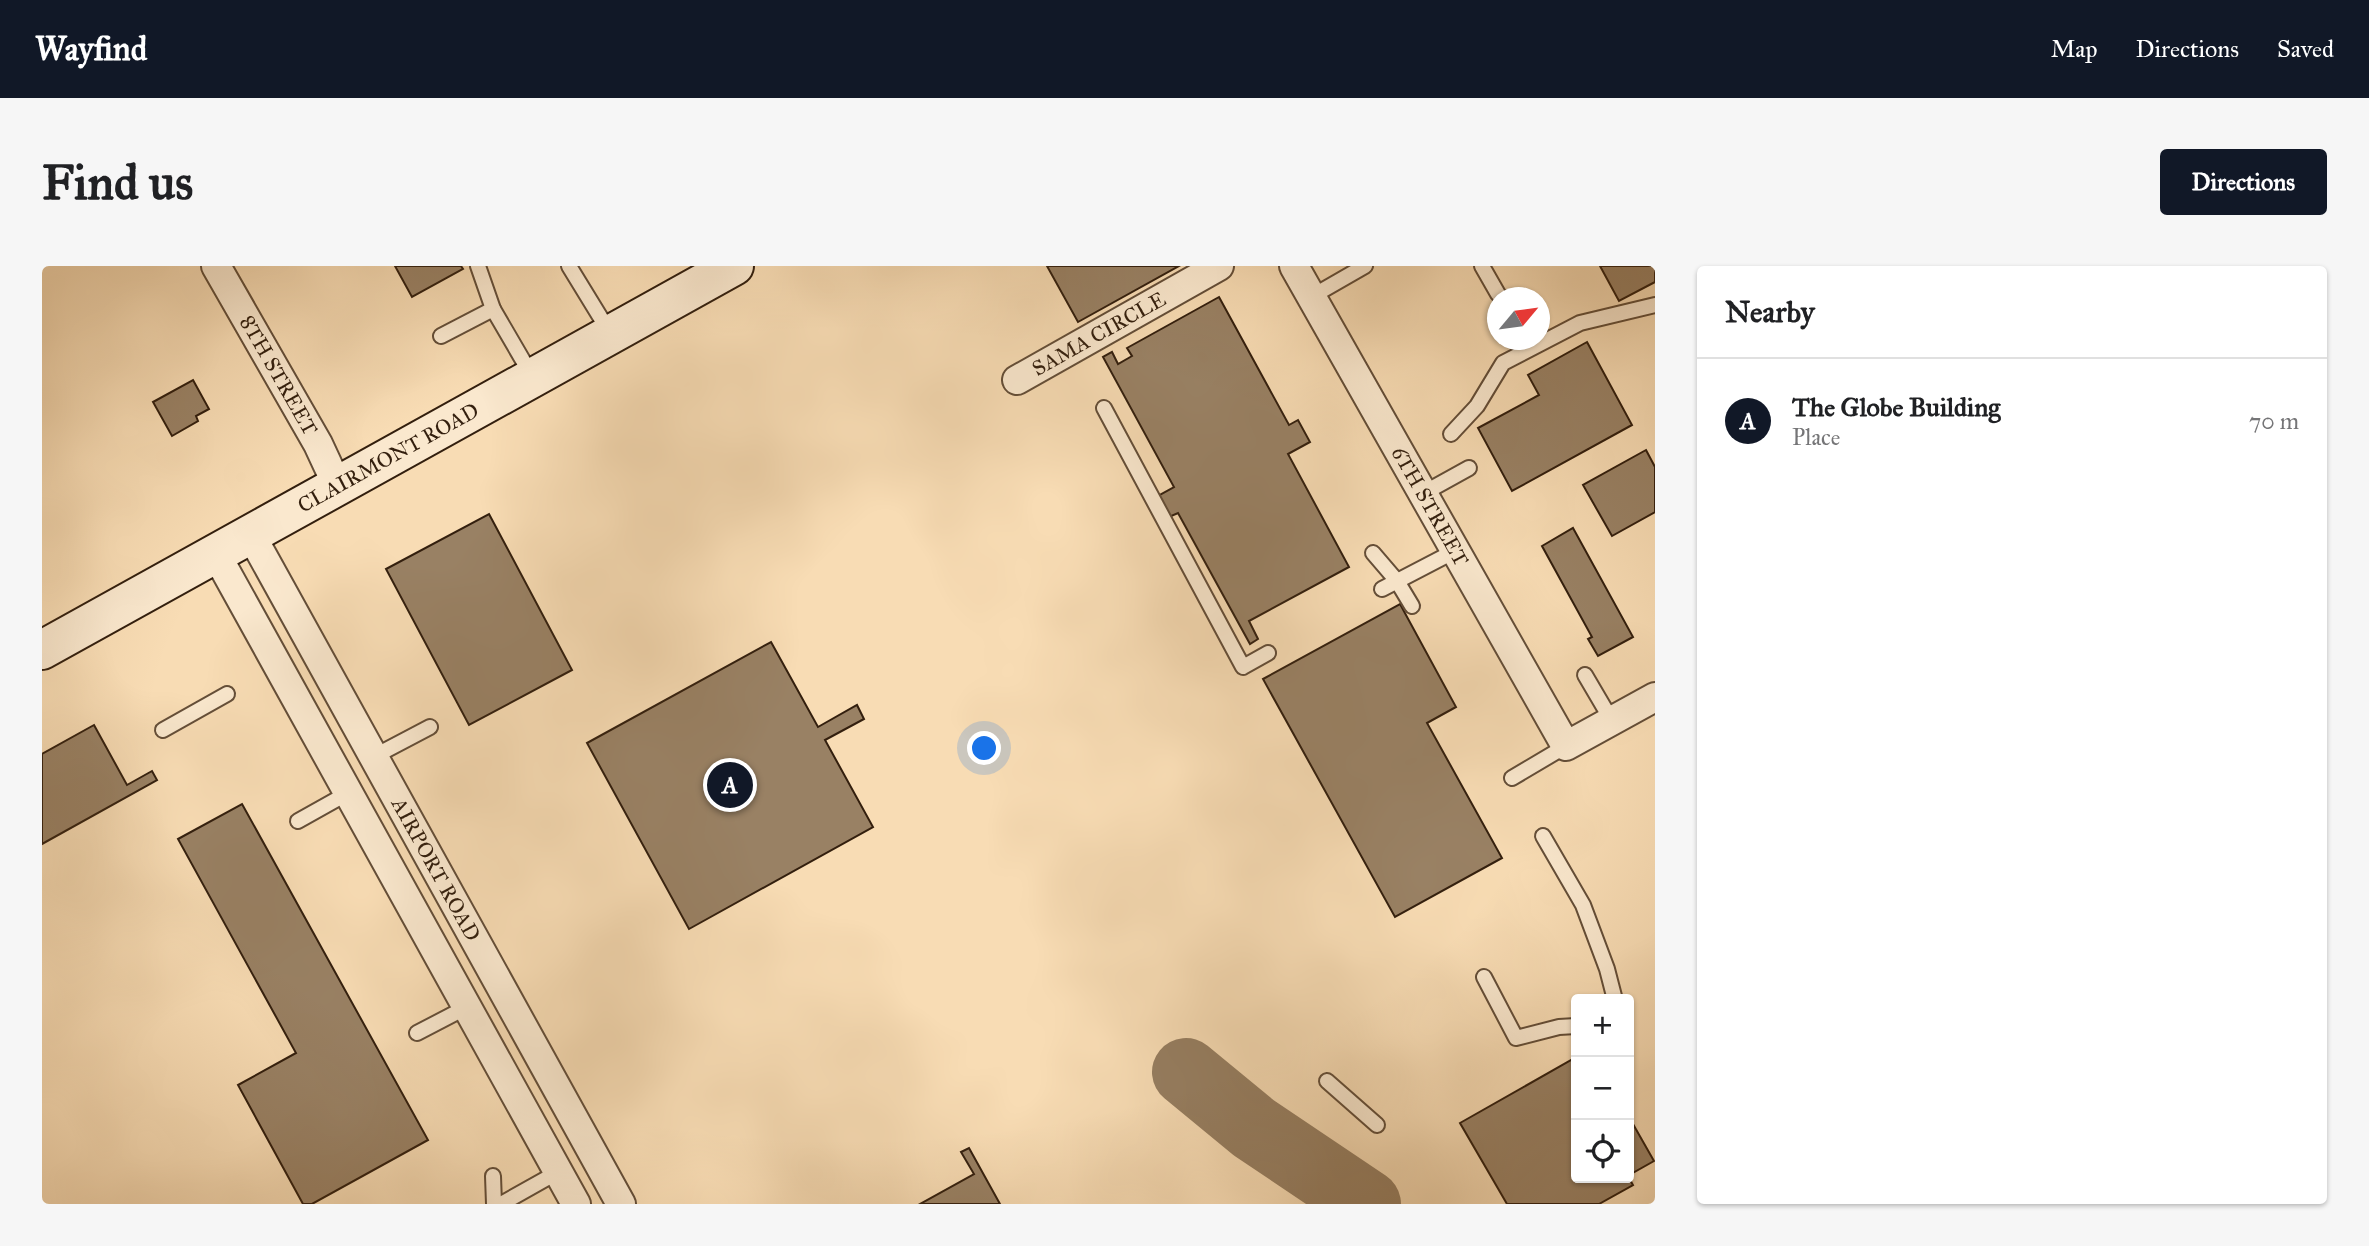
<!DOCTYPE html>
<meta charset="utf-8">
<style>
body{margin:0;font-family:"IM FELL Great Primer",serif;background:#f6f6f6;color:#202124}
.controls{position:absolute;right:21px;bottom:21px;display:grid;overflow:hidden;border-radius:7px;box-shadow:0 2px 5px #0004}
.controls button{width:63px;height:63px;display:grid;place-items:center;padding:0;border:0;border-bottom:2px solid #e0e0e0;background:#fff;color:#202124;font:35px sans-serif}
.compass{position:absolute;left:1445px;top:21px;width:63px;height:63px;border-radius:50%;background:#fff;box-shadow:0 2px 5px #0004;rotate:61deg}
.you{position:absolute;left:943px;top:483px;width:24px;height:24px;margin:-18px;border:5px solid #fff;border-radius:50%;background:#1a73e8;box-shadow:0 0 0 10px #1a73e833}
.badge{display:grid;place-items:center;width:46px;height:46px;border-radius:50%;background:#111827;color:#fff;font-size:23px;font-weight:700}
.pin{position:absolute;translate:-50% -50%;border:4px solid #fff;box-shadow:0 2px 7px #0006}
.list{margin:0;padding:0;list-style:none}
h2{display:flex;justify-content:space-between;align-items:center;height:91px;margin:0;padding:0 28px;font-size:30px}
h2 small{font-size:23px;font-weight:400;color:#757577}
.list li{display:grid;grid-template-columns:46px 1fr auto;gap:21px;align-items:center;box-sizing:border-box;height:126px;padding:0 28px;border-top:2px solid #e0e0e0}
.list b{display:block;font-size:26px;white-space:nowrap}
.list p{margin:0;font-size:23px;white-space:nowrap;color:#757577}
.list em{font-size:23px;font-style:normal;color:#757577}
.icon{flex:none;width:38px;height:38px;fill:none;stroke:currentColor;stroke-width:2;stroke-linecap:round;stroke-linejoin:round}
.map{position:relative;flex:none;width:1613px;height:938px;overflow:hidden;border-radius:7px}
header{display:flex;align-items:center;gap:42px;box-sizing:border-box;height:98px;padding:0 35px;background:#111827;color:#fff}
header strong{font-size:33px}
nav{display:flex;gap:38px;margin-inline-start:auto;font-size:24px}
.intro{display:flex;align-items:center;justify-content:space-between;box-sizing:border-box;height:168px;padding:0 42px}
h1{margin:0;font-size:49px}
.button{padding:18px 32px;border-radius:7px;background:#111827;color:#fff;font-size:24px;font-weight:700}
main{display:flex;gap:42px;padding:0 42px}
aside{flex:1;background:#fff;border-radius:7px;box-shadow:0 2px 5px #0004}
.map>svg:first-child{display:block}
.lines{fill:none;stroke-linecap:round;stroke-linejoin:round}
.taxiway{stroke:#967e61;stroke-width:68}
.building{fill:#998164;stroke:#331f0e;stroke-width:2}
.service-casing{stroke:#644e38;stroke-width:18}
.minor-casing{stroke:#644e38;stroke-width:32}
.secondary-casing{stroke:#331f0e;stroke-width:42}
.service{stroke:#fae8ce;stroke-width:14}
.minor{stroke:#fae8ce;stroke-width:28}
.secondary{stroke:#fae8ce;stroke-width:38}
.labels{text-anchor:middle;dominant-baseline:central;stroke-width:6;stroke-linejoin:round;paint-order:stroke}
.street-label{font-size:21px;fill:#331f0e;stroke:#fae8ce}
</style>
<header>
<strong>Wayfind</strong>
<nav><a>Map</a><a>Directions</a><a>Saved</a></nav>
</header>
<div class="intro"><h1>Find us</h1><a class="button">Directions</a></div>
<main>
<div class="map">
<svg width="1613" height="938" viewBox="0 0 1613 938">
<rect width="100%" height="100%" fill="#f8dcb4"/>
<filter id="stains"><feTurbulence type="fractalNoise" baseFrequency=".00286" numOctaves="4"/><feColorMatrix values="0 0 0 0 .2 0 0 0 0 .09 0 0 0 0 .02 0 0 0 .5 -.17"/></filter>
<radialGradient id="worn" r=".72"><stop offset=".6" stop-color="#630" stop-opacity="0"/><stop offset="1" stop-color="#630" stop-opacity=".3"/></radialGradient>
<g class="lines">
<polyline class="taxiway" points="1144,806 1212,862 1325,938"/>
</g>
<g class="building">
<polygon points="353,0 419,0 421,3 370,31"/>
<polygon points="1005,0 1137,0 1036,56"/>
<polygon points="1558,0 1613,0 1613,16 1577,35"/>
<polygon points="1177,31 1247,159 1256,154 1268,176 1246,188 1307,301 1207,355 1216,373 1208,378 1136,247 1127,251 1116,230 1132,221 1061,91 1070,86 1076,98 1090,90 1085,82"/>
<polygon points="1545,76 1590,159 1470,225 1436,162 1497,129 1486,109"/>
<polygon points="151,114 167,143 154,150 156,155 130,170 111,136"/>
<polygon points="1604,184 1613,201 1613,246 1570,270 1541,219"/>
<polygon points="447,248 530,404 427,459 344,303"/>
<polygon points="1531,262 1591,371 1556,390 1546,373 1550,371 1500,280"/>
<polygon points="1358,338 1414,441 1385,457 1460,592 1353,651 1221,413"/>
<polygon points="729,376 776,461 815,439 822,453 783,474 831,561 647,663 545,477"/>
<polygon points="52,459 85,519 110,505 115,514 0,578 0,488"/>
<polygon points="200,538 386,874 270,938 261,938 196,819 254,787 136,573"/>
<polygon points="1531,793 1534,799 1534,912 1587,912 1591,919 1557,938 1465,938 1418,857"/>
<polygon points="1587,851 1612,895 1587,909"/>
<polygon points="927,882 958,938 878,938 932,908 919,886"/>
</g>
<g class="lines">
<g class="service-casing">
<g id="service">
<polyline points="436,0 451,43"/>
<polyline points="527,0 568,67"/>
<polyline points="1440,0 1456,28"/>
<polyline points="1269,31 1323,0"/>
<polyline points="399,70 451,43 490,110"/>
<polyline points="1062,142 1201,401 1226,387"/>
<polyline points="1409,168 1435,140 1461,97 1538,57 1613,39"/>
<polyline points="1380,228 1427,202"/>
<polyline points="1331,287 1355,315 1370,340"/>
<polyline points="1340,323 1413,285"/>
<polyline points="1543,409 1570,455"/>
<polyline points="121,464 185,428"/>
<polyline points="331,491 388,461"/>
<polyline points="1470,512 1524,480"/>
<polyline points="256,555 306,527"/>
<polyline points="1501,570 1541,639 1565,703 1572,730 1570,733"/>
<polyline points="1442,711 1474,772 1517,761 1534,760"/>
<polyline points="375,767 425,741"/>
<polyline points="1285,815 1335,859"/>
<polyline points="451,910 452,938"/>
<polyline points="459,938 516,906"/>
</g>
</g>
<g class="minor-casing">
<g id="minor">
<path id="s1" d="M174,0l102,178 20,43"/>
<path id="s2" d="M1252,0l272,480 89,-49"/>
<path id="s3" d="M975,114l202,-114"/>
<path id="s4" d="M209,269l370,669"/>
<polyline points="174,288 534,938"/>
</g>
</g>
<g class="secondary-casing">
<g id="secondary">
<path id="s5" d="M0,384l692,-384"/>
</g>
</g>
<use href="#service" class="service"/>
<use href="#minor" class="minor"/>
<use href="#secondary" class="secondary"/>
</g>
<g class="labels">
<g class="street-label">
<text stroke="none"><textPath href="#s3" startOffset="94">SAMA CIRCLE</textPath></text>
<text stroke="none"><textPath href="#s1" startOffset="126">8TH STREET</textPath></text>
<text stroke="none"><textPath href="#s5" startOffset="396">CLAIRMONT ROAD</textPath></text>
<text stroke="none"><textPath href="#s2" startOffset="276">6TH STREET</textPath></text>
<text stroke="none"><textPath href="#s4" startOffset="382">AIRPORT ROAD</textPath></text>
</g>
</g>
<rect width="100%" height="100%" filter="url(#stains)"/>
<rect width="100%" height="100%" fill="url(#worn)"/>
</svg>
<div class="controls">
<button>+</button>
<button>−</button>
<button><svg class="icon" aria-label="locate" viewBox="0 0 24 24"><circle cx="12" cy="12" r="6"/><path d="M12 2v4M12 18v4M2 12h4M18 12h4"/></svg></button>
</div>
<svg class="compass" viewBox="-18 -18 36 36"><path d="M0-13l5 13h-10z" fill="#e53935"/><path d="M0 13l5-13h-10z" fill="#757577"/></svg>
<div class="you"></div>
<div class="pin badge" style="left:688px;top:519px">A</div>
</div>
<aside>
<h2>Nearby<small></small></h2>
<ul class="list">
<li><span class="badge">A</span><div><b>The Globe Building</b><p>Place</p></div><em>70 m</em></li>
</ul>
</aside>
</main>
